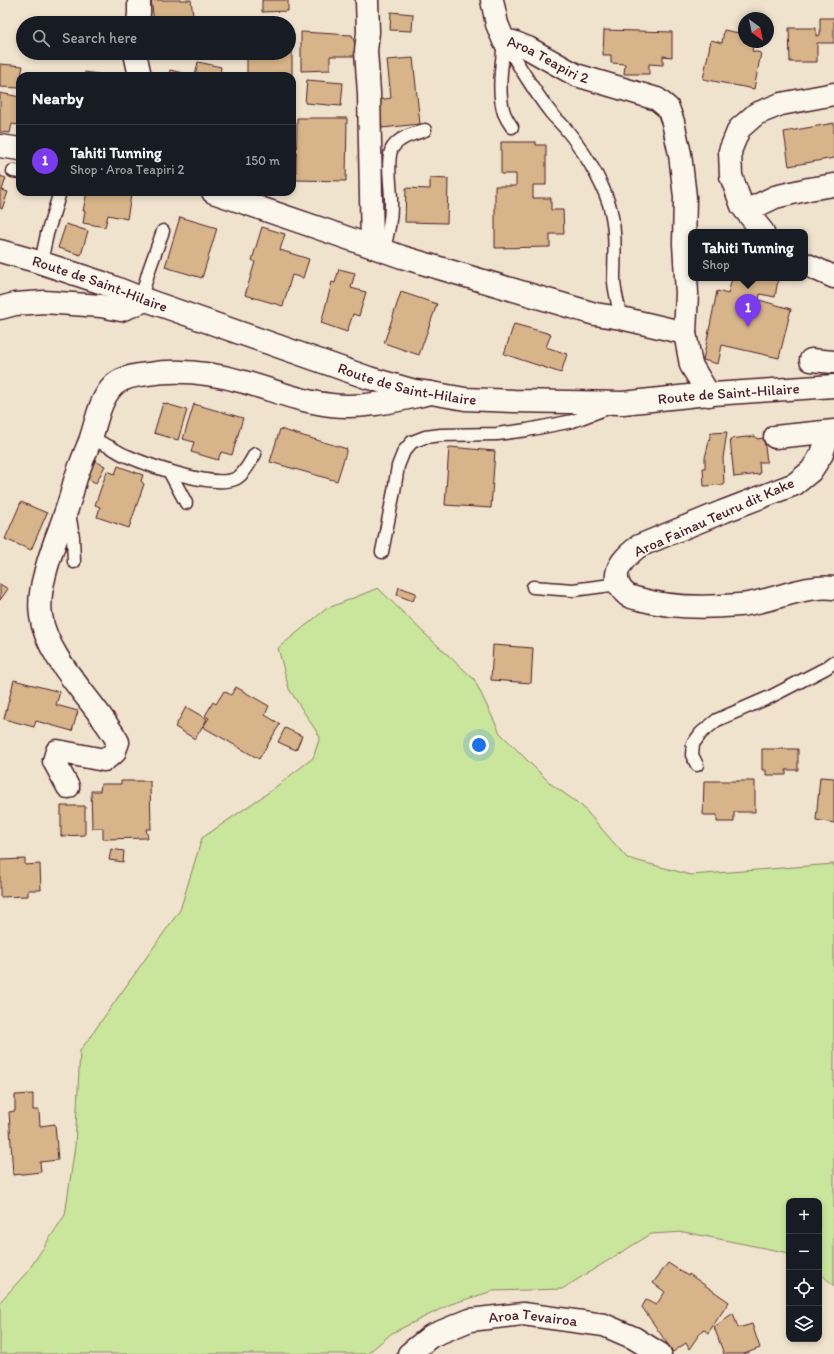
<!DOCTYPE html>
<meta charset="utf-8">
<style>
body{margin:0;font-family:Itim,sans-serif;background:#242831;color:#f1f3f6}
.controls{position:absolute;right:12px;bottom:12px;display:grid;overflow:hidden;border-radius:8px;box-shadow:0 2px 6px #0003}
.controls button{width:36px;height:36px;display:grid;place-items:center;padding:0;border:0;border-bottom:1px solid #363941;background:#171b24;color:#f1f3f6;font:20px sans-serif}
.compass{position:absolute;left:738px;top:12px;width:36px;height:36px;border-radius:50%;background:#171b24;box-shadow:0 2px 6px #0003;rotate:147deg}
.you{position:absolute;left:479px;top:745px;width:14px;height:14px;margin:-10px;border:3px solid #fff;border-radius:50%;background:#1a73e8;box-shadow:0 0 0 6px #1a73e833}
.badge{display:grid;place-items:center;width:26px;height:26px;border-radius:50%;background:#7c3aed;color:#fff;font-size:13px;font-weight:700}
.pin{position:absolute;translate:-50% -33px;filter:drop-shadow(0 1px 2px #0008)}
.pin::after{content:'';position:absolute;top:21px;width:14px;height:12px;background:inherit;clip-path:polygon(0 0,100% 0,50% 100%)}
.popup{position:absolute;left:688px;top:229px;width:120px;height:52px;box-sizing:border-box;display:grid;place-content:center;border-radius:8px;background:#171b24;filter:drop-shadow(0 1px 3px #0005);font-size:13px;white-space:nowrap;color:#9ea1a6}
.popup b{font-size:15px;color:#f1f3f6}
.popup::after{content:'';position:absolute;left:50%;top:100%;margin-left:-8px;border:8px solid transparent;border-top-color:#171b24}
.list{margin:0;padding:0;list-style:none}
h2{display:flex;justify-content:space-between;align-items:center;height:52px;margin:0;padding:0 16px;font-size:17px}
h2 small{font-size:13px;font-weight:400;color:#9ea1a6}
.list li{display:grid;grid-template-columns:26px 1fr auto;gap:12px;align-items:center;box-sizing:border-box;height:72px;padding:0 16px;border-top:1px solid #363941}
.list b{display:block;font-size:15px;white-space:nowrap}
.list p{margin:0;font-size:13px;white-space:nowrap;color:#9ea1a6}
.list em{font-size:13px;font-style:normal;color:#9ea1a6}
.icon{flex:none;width:22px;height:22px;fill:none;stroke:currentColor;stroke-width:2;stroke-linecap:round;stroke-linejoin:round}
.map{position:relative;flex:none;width:834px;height:1354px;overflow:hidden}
.search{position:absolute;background:#171b24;box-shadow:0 2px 6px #0003;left:16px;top:16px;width:280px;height:44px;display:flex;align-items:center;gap:10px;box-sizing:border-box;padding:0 14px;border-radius:22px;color:#9ea1a6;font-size:15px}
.panel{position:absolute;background:#171b24;box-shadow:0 2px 6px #0003;left:16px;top:72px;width:280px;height:124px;border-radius:12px}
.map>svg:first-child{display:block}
.green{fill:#cae59c;stroke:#8a8264}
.building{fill:#d7b489;stroke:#4a1f2b}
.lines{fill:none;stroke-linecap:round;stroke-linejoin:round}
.service-casing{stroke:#4a1f2b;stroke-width:15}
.minor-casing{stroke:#4a1f2b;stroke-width:25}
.secondary-casing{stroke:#4a1f2b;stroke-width:25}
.service{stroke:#fbf7ec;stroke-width:12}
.minor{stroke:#fbf7ec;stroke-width:22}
.secondary{stroke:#fbf7ec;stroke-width:22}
.labels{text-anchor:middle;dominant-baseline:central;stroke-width:3;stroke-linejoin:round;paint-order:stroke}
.street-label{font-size:15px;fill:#4a1f2b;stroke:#fbf7ec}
</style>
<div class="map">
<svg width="834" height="1354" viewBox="0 0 834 1354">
<rect width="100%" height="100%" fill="#f0e3ce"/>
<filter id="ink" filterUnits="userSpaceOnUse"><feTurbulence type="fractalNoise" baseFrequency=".025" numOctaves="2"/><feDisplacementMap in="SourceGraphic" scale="8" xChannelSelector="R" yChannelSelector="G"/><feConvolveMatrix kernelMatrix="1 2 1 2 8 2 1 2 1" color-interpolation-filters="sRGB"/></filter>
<g filter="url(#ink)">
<polygon class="green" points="378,588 424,633 474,679 500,733 551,784 582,806 627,858 691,875 834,864 834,1286 819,1272 819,1201 789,1201 789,1253 684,1232 651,1234 562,1289 493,1291 451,1304 392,1333 367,1354 0,1354 0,1302 28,1271 65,1215 75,1146 80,1051 180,910 202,838 269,792 313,758 320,737 289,689 278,648 326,609"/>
<g class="building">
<polygon points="151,0 191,0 194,23 142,23 154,21"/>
<polygon points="262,0 288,0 288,11 262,12"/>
<polygon points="391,12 413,14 412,31 390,30"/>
<polygon points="820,18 834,18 834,43 817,43 817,62 790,62 789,28 816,28 816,36 820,35"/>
<polygon points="604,30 672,32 672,57 663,56 663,65 649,64 649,74 624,74 625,64 611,63 611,55 603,55"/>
<polygon points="724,30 744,34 744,42 754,42 752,51 761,53 754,89 703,79 711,40 722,43"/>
<polygon points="301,32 352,35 359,56 330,56 330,70 301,71"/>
<polygon points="289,49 292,49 292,79 292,76 247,76 247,53 289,53"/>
<polygon points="413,58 420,124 382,128 378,100 391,98 387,60"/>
<polygon points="198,62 221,67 220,76 168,76 170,70 195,76"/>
<polygon points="0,64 23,66 21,76 20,76 20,88 0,87"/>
<polygon points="85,72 110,76 84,76"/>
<polygon points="307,80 343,83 341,106 305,103"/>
<polygon points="0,93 20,97 19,125 12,124 10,133 0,132"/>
<polygon points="297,118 347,118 346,181 296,180"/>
<polygon points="834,123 834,158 789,166 784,132"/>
<polygon points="501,142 536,142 536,145 546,145 546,185 533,185 533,198 551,198 551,210 563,210 564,234 550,234 550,247 495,248 495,186 516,186 516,174 501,174"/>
<polygon points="0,173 0,176 6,178 2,190 8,192 2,209 0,208"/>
<polygon points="430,178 448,179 447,223 405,222 406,188 430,189"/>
<polygon points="87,192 119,192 131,195 127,219 108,215 105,227 83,223 85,211 83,211"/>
<polygon points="180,217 217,228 202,278 165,267"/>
<polygon points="66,224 88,231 81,255 58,248"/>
<polygon points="262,227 285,234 280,250 309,259 303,278 292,275 283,306 245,295 255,262 252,260"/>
<polygon points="339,269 355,273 351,288 366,292 359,316 353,314 347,332 321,323 332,282 335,283"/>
<polygon points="732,278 768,278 778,280 775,297 760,294 759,300 791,309 779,358 722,345 718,364 703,360 717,291 728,294"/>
<polygon points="401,292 437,304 419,355 384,343"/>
<polygon points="514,324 551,334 546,347 567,354 561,373 504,354"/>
<polygon points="163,403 187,410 178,440 154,433"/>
<polygon points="194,404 243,418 232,455 221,452 218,460 191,452 194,442 183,439"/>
<polygon points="280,429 347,449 337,481 270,462"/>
<polygon points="727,432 723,458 724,485 704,486 703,468 705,468 705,458 711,433"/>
<polygon points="755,436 757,439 764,438 767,462 759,462 760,474 734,477 730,439"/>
<polygon points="449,447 495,451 491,508 445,505"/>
<polygon points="93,460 105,466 96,483 84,477"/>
<polygon points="118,466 143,475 141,481 144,484 129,528 97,517 100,507 95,505 107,471 115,474"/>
<polygon points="21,502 47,513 31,550 5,539"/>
<polygon points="0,584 8,589 0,600"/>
<polygon points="399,587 416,593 413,601 397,595"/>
<polygon points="493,645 533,648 531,683 491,680"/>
<polygon points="14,680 60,692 56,705 78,711 72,731 36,721 34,727 4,719"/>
<polygon points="236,687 269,706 265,715 280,724 259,759 203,727 209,718 205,716 213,702 216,704 224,691 231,695"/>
<polygon points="186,707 207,719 195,739 175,727"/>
<polygon points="285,728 302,736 296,750 278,742"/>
<polygon points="762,749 798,749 798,770 786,770 786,775 766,775 766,770 762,770"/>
<polygon points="820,777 834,778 834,823 816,820"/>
<polygon points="121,781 150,781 151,829 146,829 148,838 103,839 103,828 92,828 91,791 100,791 101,784 121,784"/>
<polygon points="704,781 755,781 755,812 734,812 734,822 717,822 717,815 703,815"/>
<polygon points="61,806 85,806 85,835 61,836"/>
<polygon points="111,849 124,851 123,862 109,860"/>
<polygon points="25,859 25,865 40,864 41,890 28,890 28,896 0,897 0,860"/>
<polygon points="33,1094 33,1110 39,1110 40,1126 55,1124 58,1160 40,1162 41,1172 13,1175 9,1112 15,1111 15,1095"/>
<polygon points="668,1263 688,1276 689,1274 729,1302 708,1333 703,1329 689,1349 686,1343 673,1352 642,1307 646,1300 656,1305 665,1292 653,1283"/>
<polygon points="733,1313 738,1328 752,1324 760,1348 744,1354 724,1354 714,1327"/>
</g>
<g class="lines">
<g class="service-casing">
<g id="service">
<path d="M504,41c15,25 29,49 47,72 4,5 10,10 14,15 17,20 36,51 44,76 8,27 5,51 5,78 1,12 5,25 7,36"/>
<path d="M504,41c-2,23 -7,50 0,72 2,5 5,10 8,14"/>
<polyline points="13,171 20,172"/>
<path d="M383,250c5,-15 8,-29 8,-45 1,-14 -6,-48 2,-58 7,-10 21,-13 32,-17"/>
<polyline points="41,262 47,234 60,192"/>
<polyline points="141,298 149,270 163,231"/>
<path d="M91,438c6,3 13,6 19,9 6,3 11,7 17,9 21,9 89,34 110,22 8,-5 13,-16 18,-24"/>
<polyline points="169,471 186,503"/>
<polyline points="69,513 73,537 74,562"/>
<polyline points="382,552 394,491 398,466 404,451 412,442 425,437 441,435 497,434 527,430 573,421 608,408"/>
<polyline points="533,587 573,590 619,584"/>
<polyline points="697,765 692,755 693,744 701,733 717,720 770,697 826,668 834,662"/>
</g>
</g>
<g class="minor-casing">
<g id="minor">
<polyline points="367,0 368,32 366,51 369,93 372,246"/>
<path id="s1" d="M492,0l5,24 7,17 9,1 15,6 48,27 81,24 11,9 5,14 7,32 5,43 -1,47 3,49 -2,40 6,32 18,30"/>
<polyline points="138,23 139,13 139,0"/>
<polyline points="135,53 140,76"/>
<polyline points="0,146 20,149"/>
<polyline points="213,192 333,233 402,257 595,314 621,318 685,333"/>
<polyline points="746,211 775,197 809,189 834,185"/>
<polyline points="763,232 742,206 731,176 730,151 739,129 756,114 781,104 834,94"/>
<polyline points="805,264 834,277"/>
<polyline points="0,308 15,304 44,302 101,306 121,310 146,300"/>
<polyline points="811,360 834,362"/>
<path d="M829,432l-7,22 -11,17 -16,13 -73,28 -83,34c-9,7 -20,16 -22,28 -1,8 4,16 10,21 3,2 8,3 12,4 31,9 67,9 100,6 30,-2 65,-21 95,-17"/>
<polyline points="775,437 834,431"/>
<path d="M68,787l-14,-26 3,-10 47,9 10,-7 4,-11c-21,-39 -71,-82 -77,-126 -2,-14 0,-28 4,-42 7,-30 21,-56 28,-86 4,-16 11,-32 17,-47 7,-20 9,-41 24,-56 9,-8 22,-10 34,-11 32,-5 64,-1 96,8 29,8 57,20 87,23 33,4 67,-5 100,-12"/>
<path id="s2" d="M409,1354l22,-18 39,-16 53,-6 81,11 30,13 26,16"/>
</g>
</g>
<g class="secondary-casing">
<g id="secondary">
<path id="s3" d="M0,251l39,11 64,21 43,17 223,78 46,13 16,2 34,6 49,2 109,2 75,-8 136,-9"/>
</g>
</g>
<use href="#service" class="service"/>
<use href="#minor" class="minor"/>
<use href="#secondary" class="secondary"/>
</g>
</g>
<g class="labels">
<g class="street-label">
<text stroke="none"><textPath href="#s1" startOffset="91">Aroa Teapiri 2</textPath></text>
<text stroke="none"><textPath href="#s3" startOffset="105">Route de Saint-Hilaire</textPath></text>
<text stroke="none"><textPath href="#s3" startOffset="429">Route de Saint-Hilaire</textPath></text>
<text stroke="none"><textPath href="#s3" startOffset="753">Route de Saint-Hilaire</textPath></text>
<text transform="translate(714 517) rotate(-24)">Aroa Fainau Teuru dit Kake</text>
<text stroke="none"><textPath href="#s2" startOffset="134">Aroa Tevairoa</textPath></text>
</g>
</g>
</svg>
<div class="controls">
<button>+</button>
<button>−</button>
<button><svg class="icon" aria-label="locate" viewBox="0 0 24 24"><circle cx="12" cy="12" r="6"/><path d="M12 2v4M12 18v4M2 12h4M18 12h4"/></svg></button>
<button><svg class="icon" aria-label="layers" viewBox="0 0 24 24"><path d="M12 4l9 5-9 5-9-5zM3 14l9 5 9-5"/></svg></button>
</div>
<svg class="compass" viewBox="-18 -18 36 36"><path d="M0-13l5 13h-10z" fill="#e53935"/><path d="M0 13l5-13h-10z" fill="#9ea1a6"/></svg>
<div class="you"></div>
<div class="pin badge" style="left:748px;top:327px">1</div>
<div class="popup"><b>Tahiti Tunning</b>Shop</div>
<div class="search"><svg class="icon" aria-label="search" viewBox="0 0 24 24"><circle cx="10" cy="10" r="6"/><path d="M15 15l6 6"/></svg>Search here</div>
<section class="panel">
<h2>Nearby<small></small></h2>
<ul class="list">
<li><span class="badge">1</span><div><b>Tahiti Tunning</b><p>Shop · Aroa Teapiri 2</p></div><em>150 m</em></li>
</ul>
</section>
</div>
